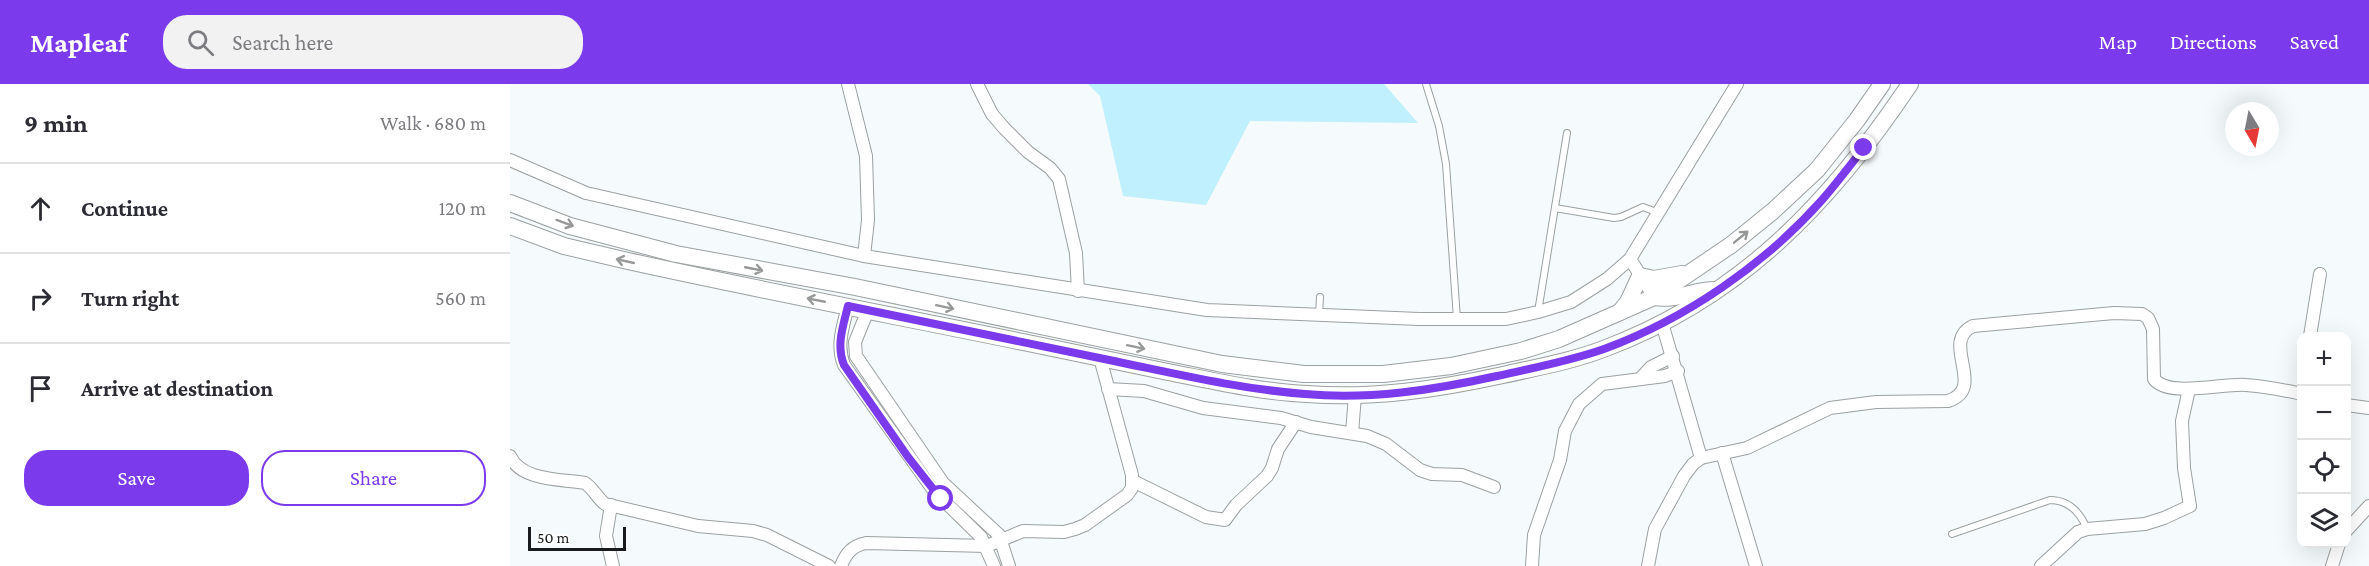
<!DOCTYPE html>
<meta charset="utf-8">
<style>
body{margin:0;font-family:"Crimson Pro",serif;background:#f2f2f3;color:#2b2b33}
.controls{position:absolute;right:18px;bottom:18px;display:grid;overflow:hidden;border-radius:12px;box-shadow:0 6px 24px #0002}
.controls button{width:54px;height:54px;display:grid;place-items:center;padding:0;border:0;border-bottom:2px solid #e1e1e2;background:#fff;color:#2b2b33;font:30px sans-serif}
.compass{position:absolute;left:1715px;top:18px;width:54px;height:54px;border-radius:50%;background:#fff;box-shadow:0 6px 24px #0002;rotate:170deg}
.scale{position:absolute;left:18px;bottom:15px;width:98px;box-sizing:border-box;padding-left:6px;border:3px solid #181a1b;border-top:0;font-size:16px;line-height:21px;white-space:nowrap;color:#181a1b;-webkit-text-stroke:4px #fff;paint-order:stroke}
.stop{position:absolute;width:18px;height:18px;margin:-14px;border:4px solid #7c3aed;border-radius:50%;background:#fff}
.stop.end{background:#7c3aed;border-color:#fff;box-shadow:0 2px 6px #0008}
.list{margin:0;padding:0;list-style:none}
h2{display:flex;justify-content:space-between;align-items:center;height:78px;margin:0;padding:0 24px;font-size:26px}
h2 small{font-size:20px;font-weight:400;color:#7c7c81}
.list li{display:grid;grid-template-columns:39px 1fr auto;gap:18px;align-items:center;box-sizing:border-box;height:90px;padding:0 24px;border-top:2px solid #e1e1e2}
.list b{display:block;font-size:22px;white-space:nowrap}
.list em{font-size:20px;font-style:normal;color:#7c7c81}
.actions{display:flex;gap:12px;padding:18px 24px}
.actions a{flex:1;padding:14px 0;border:2px solid #7c3aed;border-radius:24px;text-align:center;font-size:21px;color:#7c3aed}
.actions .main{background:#7c3aed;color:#fff}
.icon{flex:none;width:33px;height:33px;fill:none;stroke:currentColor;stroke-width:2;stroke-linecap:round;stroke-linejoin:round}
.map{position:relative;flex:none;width:1859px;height:482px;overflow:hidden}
header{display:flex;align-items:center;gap:36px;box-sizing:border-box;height:84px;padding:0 30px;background:#7c3aed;color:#fff}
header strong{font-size:28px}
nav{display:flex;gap:33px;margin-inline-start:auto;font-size:21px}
.search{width:420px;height:54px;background:#f2f2f3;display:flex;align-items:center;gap:15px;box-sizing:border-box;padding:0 21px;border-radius:24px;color:#7c7c81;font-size:22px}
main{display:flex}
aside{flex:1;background:#fff}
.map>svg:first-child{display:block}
.green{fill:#c0effd}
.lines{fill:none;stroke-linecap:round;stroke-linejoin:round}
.lane-casing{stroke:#9ba0a1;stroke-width:8}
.street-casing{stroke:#9ba0a1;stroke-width:14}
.secondary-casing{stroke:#9ba0a1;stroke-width:18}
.lane{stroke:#fff;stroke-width:6}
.street{stroke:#fff;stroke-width:12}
.secondary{stroke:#fff;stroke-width:16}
.oneway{stroke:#979898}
.route{stroke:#7c3aed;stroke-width:8}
</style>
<header>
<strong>Mapleaf</strong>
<div class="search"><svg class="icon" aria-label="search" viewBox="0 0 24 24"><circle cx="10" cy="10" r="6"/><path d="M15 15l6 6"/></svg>Search here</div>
<nav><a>Map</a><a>Directions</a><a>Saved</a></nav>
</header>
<main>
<aside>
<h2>9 min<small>Walk · 680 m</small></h2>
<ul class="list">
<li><svg class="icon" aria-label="ahead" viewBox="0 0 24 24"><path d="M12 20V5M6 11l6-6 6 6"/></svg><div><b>Continue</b></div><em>120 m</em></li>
<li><svg class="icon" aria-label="right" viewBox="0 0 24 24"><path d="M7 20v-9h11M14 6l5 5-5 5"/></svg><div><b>Turn right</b></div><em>560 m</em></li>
<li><svg class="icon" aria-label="arrive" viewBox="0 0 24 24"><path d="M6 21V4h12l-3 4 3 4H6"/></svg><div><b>Arrive at destination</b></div></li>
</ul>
<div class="actions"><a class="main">Save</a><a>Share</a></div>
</aside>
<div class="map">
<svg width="1859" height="482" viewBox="0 0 1859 482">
<rect width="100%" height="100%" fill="#f5fafc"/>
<polygon class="green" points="578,0 874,0 908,39 740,37 696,121 613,112 590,12"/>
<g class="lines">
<g class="lane-casing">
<g id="lane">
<polyline points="916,0 929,42 936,80 947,235"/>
<polyline points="1045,124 1104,134 1111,133 1133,123 1149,129"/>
<polyline points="1028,228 1057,49"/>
<polyline points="809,231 810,213"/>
<path d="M1442,450l98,-34c19,0 30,12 37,29"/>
</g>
</g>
<g class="street-casing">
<g id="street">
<polyline points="338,0 356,72 358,136 354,172"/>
<polyline points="467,0 482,30 494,44 518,68 540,84 549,95 566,169 568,207"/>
<polyline points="0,76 76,109 354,172 697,226 909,235 996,235 1028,228 1061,218 1097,195 1120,175 1227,0"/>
<polyline points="1120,175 1144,213"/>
<path d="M338,222c-5,21 -12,39 -4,59l90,126 47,46 13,29"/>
<polyline points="358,226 345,258 346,272 433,399 489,451 499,482"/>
<polyline points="1152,239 1191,374"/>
<polyline points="1800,252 1810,190"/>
<polyline points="1130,295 1141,283 1163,272"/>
<polyline points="598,305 634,307 693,324 771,334 801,343 857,352 876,360 910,386 922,390 952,391 984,403"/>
<polyline points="1836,321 1859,324"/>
<polyline points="842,349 845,311"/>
<polyline points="1212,369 1246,482"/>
<path d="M0,372c11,25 51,23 75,27 9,6 12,15 20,21l93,22 55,5 14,4 62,31"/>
<polyline points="623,397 696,433 715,436 726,421 757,392 762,384 768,365 786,338"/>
<polyline points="101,421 96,452 103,482"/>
<polyline points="1836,447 1859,422"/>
<path d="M331,482c5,-13 11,-20 25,-23l121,3 36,-15 41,1 11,-3 10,-4 42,-30 5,-7v-13l-32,-117"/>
<polyline points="1022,482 1024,451 1050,376 1055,347 1069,320 1092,300 1155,292 1168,287"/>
<path d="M1138,482l7,-37 29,-53 9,-12 8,-6 46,-10 83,-40 46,-6 72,-1c40,-13 -9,-59 25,-75l141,-13 28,1 6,4 5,11 1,50c14,19 69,4 92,6 19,1 37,5 56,9"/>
<polyline points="1531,482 1568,448 1577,445 1635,440 1654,434 1680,422 1674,384 1672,337 1679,305"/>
<polyline points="1822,482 1829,460"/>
</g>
</g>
<g class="secondary-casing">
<g id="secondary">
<polyline points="0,119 60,142 166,170 345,203 712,280 794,290 873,290 941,282 1011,267 1049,255 1144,213 1221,161 1263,127 1307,86 1347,36 1372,0"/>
<path d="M0,142l54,20 64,15c131,29 263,54 395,81 48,10 96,20 145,30 46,9 93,20 139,22 66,5 132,-5 196,-19 35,-8 70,-14 103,-27 135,-51 225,-146 304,-264"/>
<path d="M1144,213c22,4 40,-7 61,-7"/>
<polyline points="1110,228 1118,218 1130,192 1144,195 1172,190"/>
</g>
</g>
<use href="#lane" class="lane"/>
<use href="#street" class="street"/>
<use href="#secondary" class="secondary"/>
</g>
<defs><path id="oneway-shaft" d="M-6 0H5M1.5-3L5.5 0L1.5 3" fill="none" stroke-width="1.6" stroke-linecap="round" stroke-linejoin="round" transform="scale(1.5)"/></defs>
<g class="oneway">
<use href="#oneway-shaft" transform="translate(55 139) rotate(20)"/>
<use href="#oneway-shaft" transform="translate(1231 153) rotate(-39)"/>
<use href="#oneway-shaft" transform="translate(115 177) rotate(-167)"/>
<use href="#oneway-shaft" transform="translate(244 185) rotate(11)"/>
<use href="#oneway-shaft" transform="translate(306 216) rotate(-169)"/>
<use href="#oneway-shaft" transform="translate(435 223) rotate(12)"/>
<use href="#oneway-shaft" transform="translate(626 263) rotate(12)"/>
</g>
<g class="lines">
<path class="route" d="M431,415l-33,-42 -64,-92c-8,-20 -1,-38 4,-59 88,18 177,36 266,55 63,13 126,28 191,33 64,6 129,-4 192,-18 36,-8 73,-15 107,-27 82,-30 161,-85 218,-149 15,-17 28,-35 42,-52"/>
</g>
</svg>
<div class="controls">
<button>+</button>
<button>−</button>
<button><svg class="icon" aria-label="locate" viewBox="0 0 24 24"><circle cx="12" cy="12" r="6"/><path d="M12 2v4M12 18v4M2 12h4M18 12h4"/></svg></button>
<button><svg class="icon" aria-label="layers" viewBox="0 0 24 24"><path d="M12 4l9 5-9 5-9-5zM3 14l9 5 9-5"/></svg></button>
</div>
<svg class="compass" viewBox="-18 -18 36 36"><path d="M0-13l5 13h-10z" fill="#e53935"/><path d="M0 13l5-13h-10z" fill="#7c7c81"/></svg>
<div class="scale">50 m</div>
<div class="stop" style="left:431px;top:415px"></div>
<div class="stop end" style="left:1354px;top:64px"></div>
</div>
</main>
